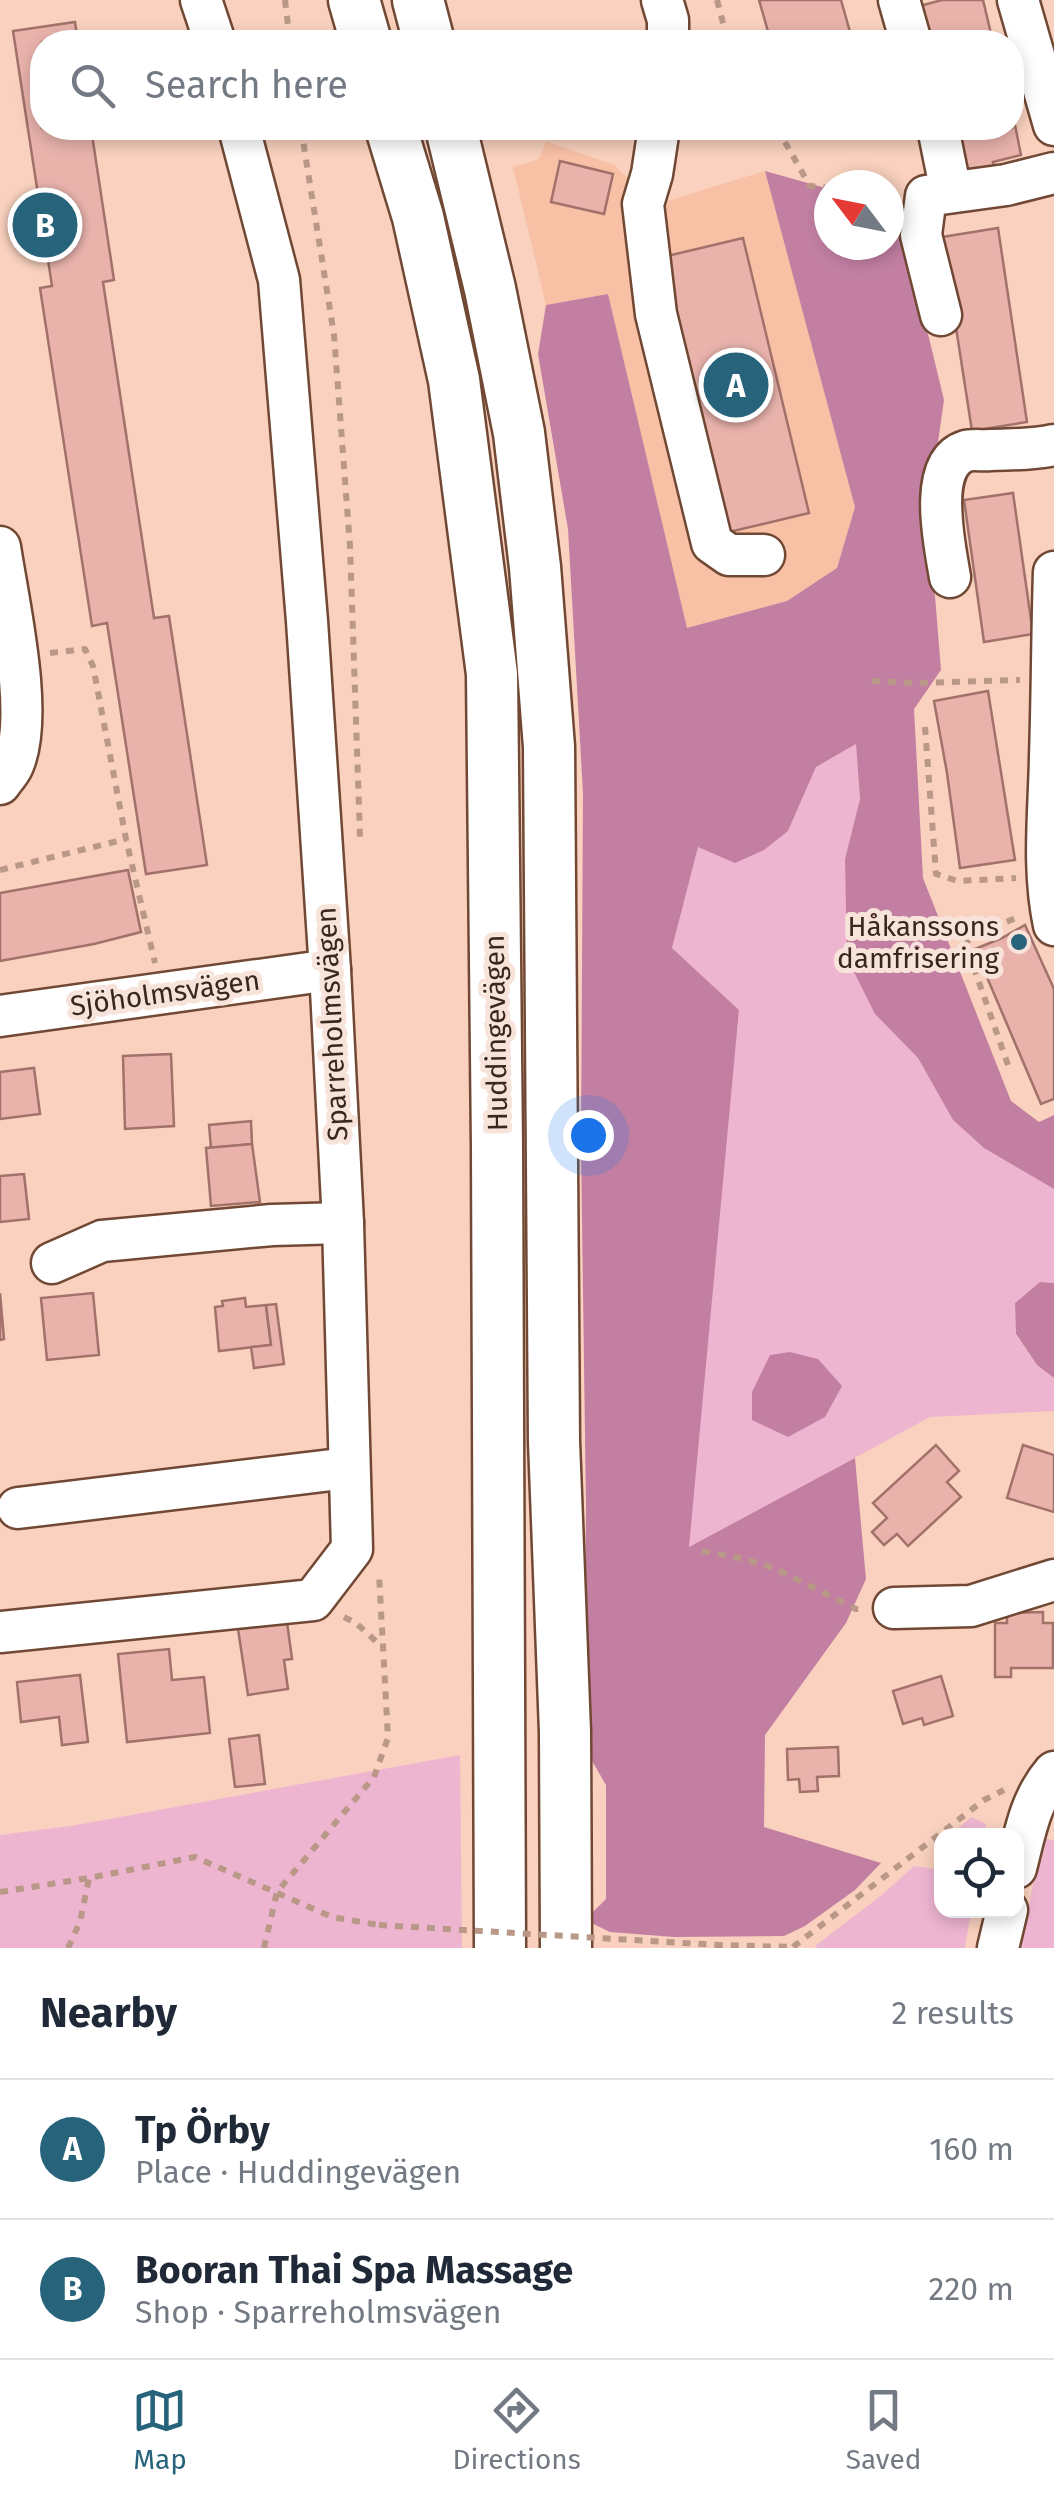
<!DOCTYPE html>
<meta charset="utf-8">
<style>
body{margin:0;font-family:"Fira Sans",sans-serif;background:#f6f6f7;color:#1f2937}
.controls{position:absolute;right:30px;bottom:30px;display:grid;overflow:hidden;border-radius:20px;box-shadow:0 5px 15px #0003}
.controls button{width:90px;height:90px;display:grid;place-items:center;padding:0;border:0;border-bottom:2px solid #e0e1e3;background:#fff;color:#1f2937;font:50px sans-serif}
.compass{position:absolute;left:814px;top:170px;width:90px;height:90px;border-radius:50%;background:#fff;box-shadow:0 5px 15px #0003;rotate:302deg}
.you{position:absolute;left:588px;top:1135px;width:35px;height:35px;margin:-25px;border:8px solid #fff;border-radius:50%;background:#1a73e8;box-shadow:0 0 0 15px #1a73e833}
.badge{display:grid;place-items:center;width:65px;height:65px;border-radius:50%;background:#27637b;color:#fff;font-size:32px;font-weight:700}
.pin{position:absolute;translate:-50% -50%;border:5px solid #fff;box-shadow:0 2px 10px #0006}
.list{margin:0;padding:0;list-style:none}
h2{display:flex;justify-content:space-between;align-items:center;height:130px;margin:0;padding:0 40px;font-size:42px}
h2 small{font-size:32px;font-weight:400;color:#747a83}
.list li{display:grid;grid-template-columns:65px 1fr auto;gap:30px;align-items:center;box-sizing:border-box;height:140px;padding:0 40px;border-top:2px solid #e0e1e3}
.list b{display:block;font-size:38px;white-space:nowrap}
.list p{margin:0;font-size:32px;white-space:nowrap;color:#747a83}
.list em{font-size:32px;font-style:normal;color:#747a83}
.icon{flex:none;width:55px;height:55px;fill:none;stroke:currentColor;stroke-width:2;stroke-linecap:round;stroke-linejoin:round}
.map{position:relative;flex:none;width:1054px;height:1948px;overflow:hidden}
.search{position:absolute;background:#fff;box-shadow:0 5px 15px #0003;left:30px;right:30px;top:30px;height:110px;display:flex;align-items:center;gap:25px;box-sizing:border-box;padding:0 35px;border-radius:40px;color:#747a83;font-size:38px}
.sheet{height:410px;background:#fff}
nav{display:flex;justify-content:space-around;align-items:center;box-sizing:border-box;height:140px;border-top:2px solid #e0e1e3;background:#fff;font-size:28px;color:#747a83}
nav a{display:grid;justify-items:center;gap:5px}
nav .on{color:#27637b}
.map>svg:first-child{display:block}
.built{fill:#f8c0a5}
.green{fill:#eeb5d1}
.forest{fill:#c27fa2}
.building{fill:#e9b3ac;stroke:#a2716a;stroke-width:2.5}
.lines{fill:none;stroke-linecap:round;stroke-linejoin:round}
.minor-casing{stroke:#704833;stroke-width:45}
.major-casing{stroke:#704833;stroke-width:55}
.path{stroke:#b99888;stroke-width:6;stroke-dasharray:8 8;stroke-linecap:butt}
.minor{stroke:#fff;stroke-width:40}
.major{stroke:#fff;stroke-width:50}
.path-bridge{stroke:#b99888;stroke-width:6;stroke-dasharray:8 8;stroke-linecap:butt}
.poi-dot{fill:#27637b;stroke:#f8e3da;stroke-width:4}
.labels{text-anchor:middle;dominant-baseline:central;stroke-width:10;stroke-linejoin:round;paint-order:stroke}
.poi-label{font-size:28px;fill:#39261d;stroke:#f8e3da;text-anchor:end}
.street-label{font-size:28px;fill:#39261d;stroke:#f8e3da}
</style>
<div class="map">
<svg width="1054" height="1948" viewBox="0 0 1054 1948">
<rect width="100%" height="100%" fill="#f9d1be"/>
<polygon class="built" points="546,141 614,165 645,195 661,203 765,171 804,301 855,507 837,568 787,601 686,629 608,294 546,305 513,167 539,159"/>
<g class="green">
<polygon points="856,744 860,799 845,859 875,1014 918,1058 953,1120 984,1148 1054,1189 1054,1283 1040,1282 1015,1304 1016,1335 1037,1365 1054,1378 1054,1411 930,1417 688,1548 739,1010 672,948 698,846 735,862 788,831 816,767"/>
<polygon points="460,1755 462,1948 0,1948 0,1835 71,1826"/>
<polygon points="971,1817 986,1824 984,1835 951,1835"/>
<polygon points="1042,1837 1054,1841 1054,1948 1021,1948"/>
<polygon points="914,1866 941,1870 942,1910 971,1911 965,1948 818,1948 815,1946 883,1894"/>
</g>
<g class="forest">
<polygon points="765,171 829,189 829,245 889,245 889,205 904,209 902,246 929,338 944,400 934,470 929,553 935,596 941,670 914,709 923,878 1011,1101 1039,1122 1054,1115 1054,1189 984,1148 953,1120 918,1058 875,1014 847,958 845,859 860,799 856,744 816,767 788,831 764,850 735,863 698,847 672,948 739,1010 689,1547 855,1458 866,1579 846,1623 765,1735 764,1827 881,1863 855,1890 805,1926 784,1936 674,1937 610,1932 585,1920 606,1899 606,1785 584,1747 586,1506 581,1148 583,793 568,529 538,354 546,305 608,294 687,628 787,601 837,568 855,507"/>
<polygon points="1040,1282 1054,1283 1054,1378 1037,1365 1016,1334 1015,1303"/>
<polygon points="790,1352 818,1359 842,1386 825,1417 788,1437 752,1420 752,1392 770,1355"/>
</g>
<g class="building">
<polygon points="759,0 841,0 852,39 840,42 771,42"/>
<polygon points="942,0 983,0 993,42 930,42 920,6"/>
<polygon points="75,22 78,42 42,42 42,128 91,128 114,280 103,282 154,618 169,616 207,865 146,874 107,623 92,626 40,288 52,286 13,31"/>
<polygon points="1012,110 1021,155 993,162 995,170 966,171 954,128 1012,128"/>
<polygon points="560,161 613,174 604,214 551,202"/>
<polygon points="998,228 1027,422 972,431 942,237"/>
<polygon points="743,238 809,513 729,532 663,257"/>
<polygon points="1013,493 1033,634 984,642 964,500"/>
<polygon points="988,691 1015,860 960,868 947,773 934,701"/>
<polygon points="128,870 141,932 94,944 0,961 0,893"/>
<polygon points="1025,925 1054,989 1054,1099 1041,1104 975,949 1002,938"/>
<polygon points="171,1054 174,1126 125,1129 123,1056"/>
<polygon points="34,1068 40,1114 0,1119 0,1072"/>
<polygon points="251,1121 252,1144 211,1148 209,1125"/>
<polygon points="252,1144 260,1202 211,1206 206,1148"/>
<polygon points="24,1174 29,1219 0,1222 0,1176"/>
<polygon points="0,1293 4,1339 0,1340"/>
<polygon points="93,1293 99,1355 47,1360 41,1298"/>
<polygon points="245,1298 246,1307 266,1305 271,1345 219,1351 215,1307 223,1306 222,1301"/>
<polygon points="276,1304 284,1364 254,1368 251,1347 271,1345 266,1305"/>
<polygon points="936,1445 959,1471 947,1482 961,1497 908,1546 897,1534 884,1545 872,1532 887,1518 873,1503"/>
<polygon points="1023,1445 1054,1455 1054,1512 1007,1498"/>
<polygon points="1043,1612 1043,1623 1053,1623 1053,1668 1011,1668 1011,1677 995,1677 995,1623 1007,1623 1007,1613"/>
<polygon points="287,1622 292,1659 284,1660 288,1689 248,1695 238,1629"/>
<polygon points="169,1649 172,1680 204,1677 210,1733 127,1742 118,1654"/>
<polygon points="80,1675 88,1742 62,1745 59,1717 21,1722 17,1682"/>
<polygon points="941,1676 953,1716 924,1725 922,1718 903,1724 893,1691"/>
<polygon points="259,1735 265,1784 235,1787 229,1739"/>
<polygon points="838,1747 839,1776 817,1777 818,1791 800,1792 799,1779 788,1780 787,1749"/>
</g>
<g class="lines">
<g class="minor-casing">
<g id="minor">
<polyline points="201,0 215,42"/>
<polyline points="662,0 668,20 668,42"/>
<polyline points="899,0 911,42"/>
<polyline points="1018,0 1054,125"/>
<polyline points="659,128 652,174 643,204 656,314 712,543 729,555 764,555"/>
<polyline points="938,128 951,192"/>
<polyline points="941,315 921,235 926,196 1006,185 1054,173"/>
<path d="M0,547c8,54 35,169 13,218 -3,7 -9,13 -13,19"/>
<path d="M1054,572c-2,62 -2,123 -4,185 -1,56 -8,112 4,168"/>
<path d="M950,577c-5,-30 -24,-113 16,-126 7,-2 18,0 24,-1 22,-1 43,0 64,-5"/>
<polyline points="0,1016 330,970"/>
<polyline points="52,1263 102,1241 272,1225 343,1223"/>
<polyline points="18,1508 348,1468"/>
<polyline points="894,1608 971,1606 1054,1580"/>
<polyline points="0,1632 313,1600 352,1549 343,1223 330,970 307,621 279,280 239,128"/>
<path d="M1016,1868c9,-35 14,-68 38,-96"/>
<polyline points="998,1948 1007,1910"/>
</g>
</g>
<g class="major-casing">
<g id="major">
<polyline points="354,0 366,42"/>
<polyline points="418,0 429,42"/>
<polyline points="391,128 418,217 454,380 492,674 497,1148 500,1948"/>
<polyline points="451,128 490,289 519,433 535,567 549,747 554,1441 565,1732 566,1948"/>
</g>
</g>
<g class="path">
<polyline points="285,0 290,42"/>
<polyline points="717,0 728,42"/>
<polyline points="301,128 334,335 350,546 360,837"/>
<polyline points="777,128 810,186 829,188"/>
<polyline points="50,653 85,649 93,666 126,839 155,963"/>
<polyline points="872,681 915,683 1020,680"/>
<polyline points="925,727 936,874 958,881 1016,878"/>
<polyline points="0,870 126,839"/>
<polyline points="1008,1065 974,968 967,939 1018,917"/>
<polyline points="702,1551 736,1557 774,1568 856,1609 863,1609"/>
<polyline points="344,1617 356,1623 381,1646"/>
<polyline points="0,1892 89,1878 195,1857 332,1917 379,1925"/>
<polyline points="793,1947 984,1800 1004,1790"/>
<polyline points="68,1948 80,1922 89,1878"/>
<polyline points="264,1948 277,1892 374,1777 388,1738 379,1574"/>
<polyline points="717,1948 718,1945 793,1947"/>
</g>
<use href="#minor" class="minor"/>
<use href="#major" class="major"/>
<polyline class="path-bridge" points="379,1925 718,1945"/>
</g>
<circle class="poi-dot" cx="1019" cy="942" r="10"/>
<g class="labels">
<g class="poi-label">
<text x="999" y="926">Håkanssons<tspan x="999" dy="32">damfrisering</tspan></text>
</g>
<g class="street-label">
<text transform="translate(165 993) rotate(-8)">Sjöholmsvägen</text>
<text transform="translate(332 1024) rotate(-93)">Sparreholmsvägen</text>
<text transform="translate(496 1033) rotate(-91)">Huddingevägen</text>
</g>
</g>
</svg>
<div class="controls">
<button><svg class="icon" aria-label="locate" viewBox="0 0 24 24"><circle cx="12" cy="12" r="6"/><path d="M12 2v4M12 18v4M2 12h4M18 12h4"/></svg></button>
</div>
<svg class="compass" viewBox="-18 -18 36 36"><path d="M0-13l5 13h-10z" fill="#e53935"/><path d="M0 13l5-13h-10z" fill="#747a83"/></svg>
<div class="you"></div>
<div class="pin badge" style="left:736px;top:385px">A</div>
<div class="pin badge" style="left:45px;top:225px">B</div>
<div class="search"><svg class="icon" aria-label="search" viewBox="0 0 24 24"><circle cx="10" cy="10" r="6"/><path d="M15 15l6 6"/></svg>Search here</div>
</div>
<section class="sheet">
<h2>Nearby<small>2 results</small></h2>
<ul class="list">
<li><span class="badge">A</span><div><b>Tp Örby</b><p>Place · Huddingevägen</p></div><em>160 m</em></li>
<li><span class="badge">B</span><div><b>Booran Thai Spa Massage</b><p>Shop · Sparreholmsvägen</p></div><em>220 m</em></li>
</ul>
</section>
<nav>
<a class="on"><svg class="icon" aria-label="map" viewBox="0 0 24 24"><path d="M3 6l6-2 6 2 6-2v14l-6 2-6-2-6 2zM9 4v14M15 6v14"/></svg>Map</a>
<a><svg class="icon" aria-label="directions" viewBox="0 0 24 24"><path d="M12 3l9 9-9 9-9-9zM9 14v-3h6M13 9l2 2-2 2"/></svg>Directions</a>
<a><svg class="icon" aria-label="saved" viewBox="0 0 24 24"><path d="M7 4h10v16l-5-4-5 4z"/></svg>Saved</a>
</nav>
